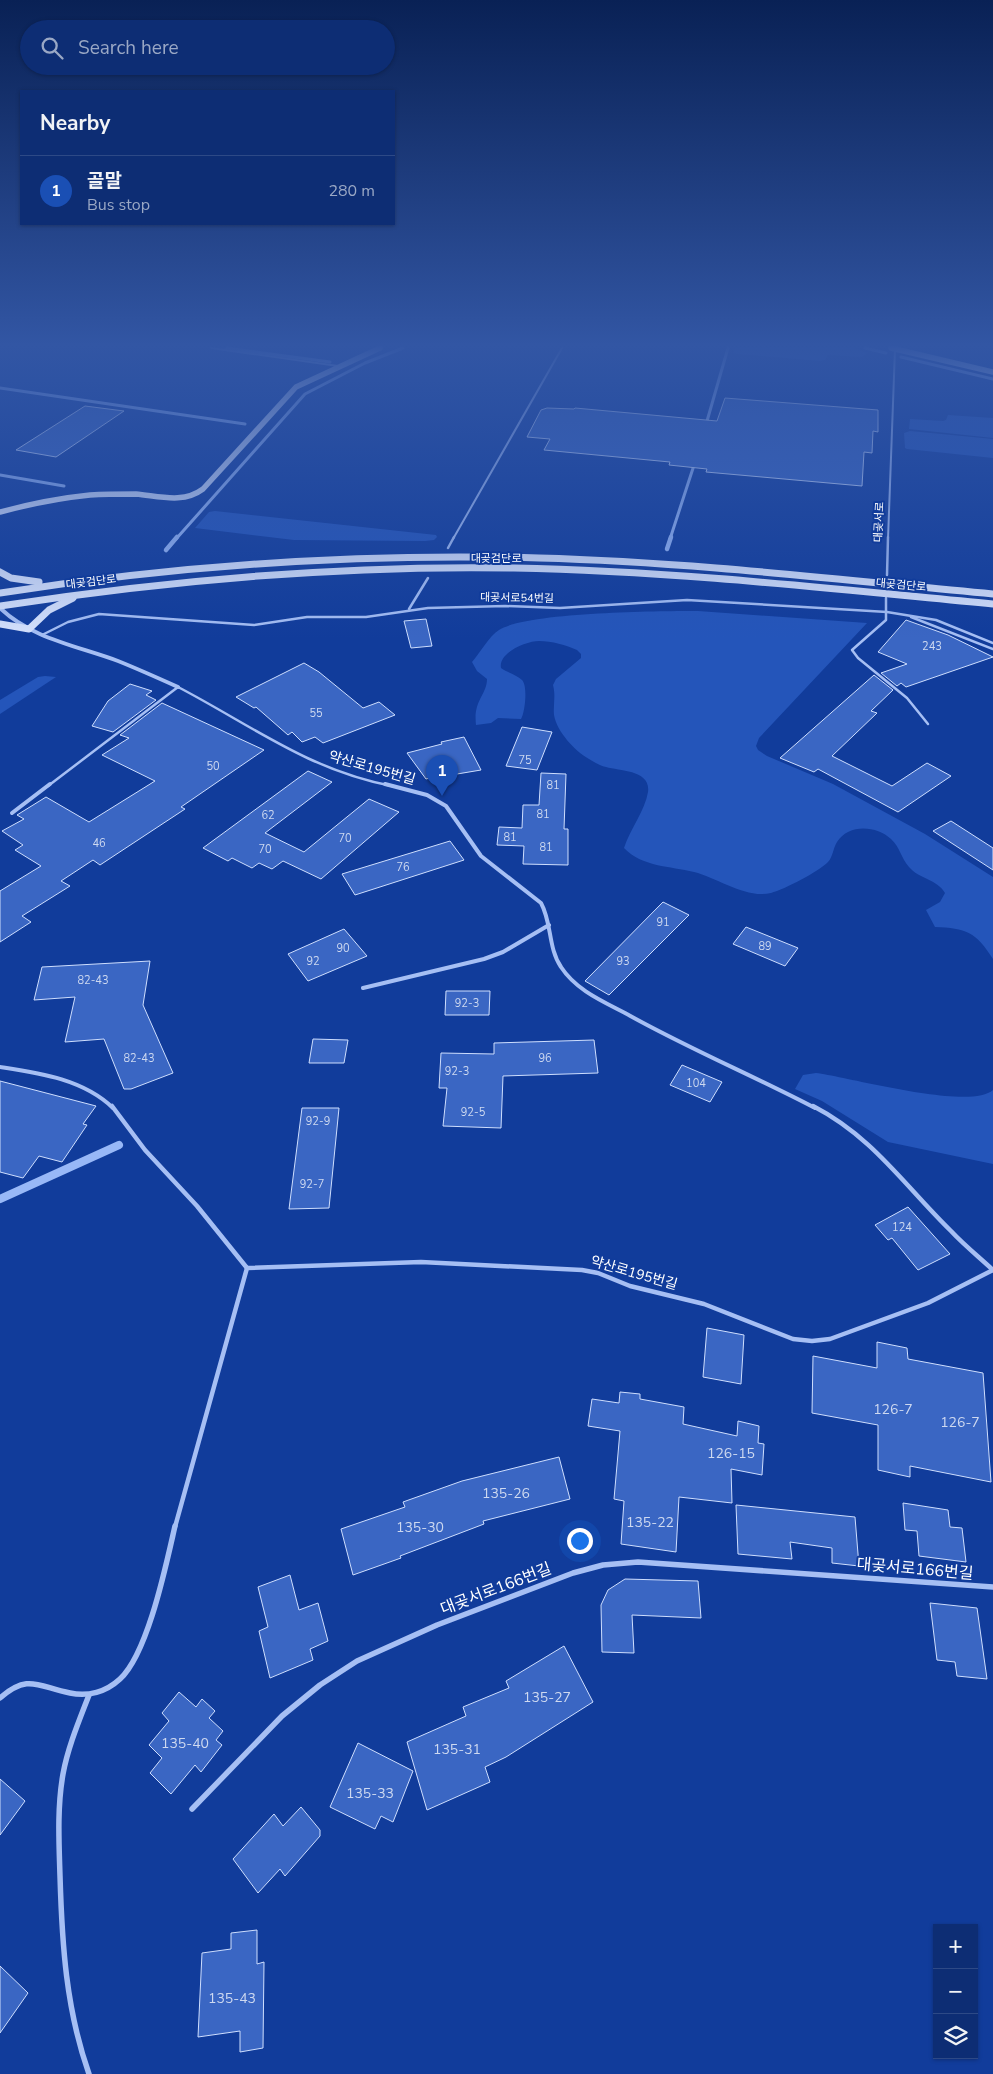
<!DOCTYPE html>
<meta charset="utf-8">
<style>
body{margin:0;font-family:"Nunito Sans","Noto Sans KR",sans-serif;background:#1b397c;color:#f1f3f6}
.controls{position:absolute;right:15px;bottom:15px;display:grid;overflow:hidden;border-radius:0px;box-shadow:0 1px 4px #0004}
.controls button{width:45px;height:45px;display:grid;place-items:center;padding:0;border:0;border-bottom:1px solid #2d4986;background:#0d2d74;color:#f1f3f6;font:25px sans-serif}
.you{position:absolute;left:579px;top:1540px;width:18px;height:18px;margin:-12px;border:4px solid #fff;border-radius:50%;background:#1a73e8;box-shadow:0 0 0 8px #1a73e833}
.badge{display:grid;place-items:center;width:32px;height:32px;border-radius:50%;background:#90b9f0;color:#fff;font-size:16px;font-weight:700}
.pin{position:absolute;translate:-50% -41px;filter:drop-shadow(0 1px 2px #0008)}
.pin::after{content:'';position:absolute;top:26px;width:18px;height:15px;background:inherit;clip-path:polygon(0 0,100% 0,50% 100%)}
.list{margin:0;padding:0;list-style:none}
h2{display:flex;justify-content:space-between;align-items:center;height:65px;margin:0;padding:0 20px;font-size:21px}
h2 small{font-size:16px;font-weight:400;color:#9aa8c5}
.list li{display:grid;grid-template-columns:32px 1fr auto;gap:15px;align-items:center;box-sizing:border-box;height:70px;padding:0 20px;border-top:1px solid #2d4986}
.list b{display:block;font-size:19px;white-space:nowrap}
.list p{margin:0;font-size:16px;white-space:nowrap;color:#9aa8c5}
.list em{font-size:16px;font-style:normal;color:#9aa8c5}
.icon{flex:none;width:28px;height:28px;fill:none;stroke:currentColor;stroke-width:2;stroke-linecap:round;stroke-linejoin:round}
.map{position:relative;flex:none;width:993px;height:2074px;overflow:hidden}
.search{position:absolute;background:#0d2d74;box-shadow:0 1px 4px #0004;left:20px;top:20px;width:375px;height:55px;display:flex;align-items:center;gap:12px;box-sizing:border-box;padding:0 18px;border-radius:28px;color:#9aa8c5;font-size:19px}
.panel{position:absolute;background:#0d2d74;box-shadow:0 1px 4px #0004;left:20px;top:90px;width:375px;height:135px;border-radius:0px}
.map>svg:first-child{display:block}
.green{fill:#2455ba}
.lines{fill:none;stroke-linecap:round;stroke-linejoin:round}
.stream-far2{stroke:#98b8f7;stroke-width:3}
.stream-far1{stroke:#98b8f7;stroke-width:4.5}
.stream{stroke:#98b8f7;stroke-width:8}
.building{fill:#3a66c3;stroke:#cedefe}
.lane-far4{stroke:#a6bff4;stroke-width:2}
.lane-far3{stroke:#a6bff4;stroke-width:2.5}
.lane-far2{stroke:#a6bff4;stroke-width:4}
.lane-far1{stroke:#a6bff4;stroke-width:4.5}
.lane{stroke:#a6bff4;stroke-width:5.5}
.street{stroke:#a6bff4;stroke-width:4}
.secondary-far1{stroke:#d6e2fd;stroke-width:5.5}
.secondary{stroke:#d6e2fd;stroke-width:7}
.labels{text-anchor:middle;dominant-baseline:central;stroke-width:4;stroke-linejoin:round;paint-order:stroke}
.far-street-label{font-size:11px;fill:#fff;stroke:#113c9b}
.number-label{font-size:11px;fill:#ced9f0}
.street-label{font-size:14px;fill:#fff;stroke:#113c9b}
.near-number-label{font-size:14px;fill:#ced9f0}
.near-street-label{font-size:16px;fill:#fff;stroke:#113c9b}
</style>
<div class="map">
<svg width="993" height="2074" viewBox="0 0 993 2074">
<rect width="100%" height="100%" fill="#113c9b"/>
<g class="green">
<polygon points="735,348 854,348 867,353 862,357 828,355 825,360 820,361 738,354 733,353"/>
<polygon points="948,415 993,418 993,438 909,429 910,419 943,421 946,420"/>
<polygon points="910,431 993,439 993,458 907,449 905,448 904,433"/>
<polygon points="215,511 436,535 437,537 434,540 425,541 294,540 195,528 209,512"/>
<path d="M698,611l169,12 -108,115 -3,8 2,4 9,6 66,28 92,50 68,43v82c-17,-27 -27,-31 -58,-32l-9,-17 14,-8 5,-9c-8,-14 -26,-14 -36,-26 -8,-9 -9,-20 -18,-28 -14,-13 -42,-16 -54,3 -4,6 -4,15 -9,20 -10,10 -43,27 -57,31 -25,6 -53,-15 -77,-21 -24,-6 -52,-5 -70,-24 6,-19 21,-37 24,-56 3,-22 -28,-21 -42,-25 -6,-1 -12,-5 -17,-8 -14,-8 -32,-27 -35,-44 -1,-10 2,-19 -1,-30l3,-6 25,-21v-4l-4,-4c-11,-5 -25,-9 -38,-9 -13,0 -41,12 -38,27 7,5 16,7 21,12 6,6 3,32 -1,39l-23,-1 -7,5 -15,2c-3,-25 11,-30 11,-46l-10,-8 -5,-9c8,-9 17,-26 27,-32 27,-18 162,-19 199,-19z"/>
<polygon points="45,676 56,677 0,714 0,700 38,677"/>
<path d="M816,1073c33,4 154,38 177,17v74l-105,-22 -66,-41 -27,-12 8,-14z"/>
</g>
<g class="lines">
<g class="stream-far2">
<polyline points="227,348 330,362"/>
<polyline points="865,348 886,353"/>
<polyline points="901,357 993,379"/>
<polyline points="0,388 245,424"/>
<polyline points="705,428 728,348"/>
<polyline points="0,475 64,486"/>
<polyline points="176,539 305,394 365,363 403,348"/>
<polyline points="670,539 696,459"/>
</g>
<g class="stream-far1">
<polyline points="667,549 671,537"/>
<polyline points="166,550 177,537"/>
</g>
<polyline class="stream" points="0,1199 119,1145"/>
</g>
<g class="building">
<polygon points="725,398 878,410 878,432 873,431 872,453 864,452 862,486 706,472 707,469 669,465 670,462 544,450 550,439 527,437 541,410 547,408 574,409 575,408 717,421"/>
<polygon points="85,406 124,411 56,457 16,450"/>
<polygon points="426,619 432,646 411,648 404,621"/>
<polygon points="906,620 948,635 993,657 906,687 901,683 897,686 881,673 907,664 878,652"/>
<polygon points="304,663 319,672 363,708 379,702 395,715 323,743 315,737 302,742 292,732 288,735 256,707 254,708 236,697"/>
<polygon points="874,675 893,690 871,711 877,713 832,756 892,786 927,763 951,776 898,812 818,769 814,772 780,758"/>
<polygon points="130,684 152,691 146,695 156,700 113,732 92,726 108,701"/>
<polygon points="162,703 264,750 181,807 185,809 100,865 93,860 61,881 70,886 22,916 31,922 0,942 0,891 41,866 15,850 23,845 2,831 24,819 17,815 46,797 89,822 155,781 102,755 129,738 120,735"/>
<polygon points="522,727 552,732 537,770 506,766"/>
<polygon points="464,737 481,770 457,774 455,771 426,779 407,753 442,744 441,742"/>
<polygon points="308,771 332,782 265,833 304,852 369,799 399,812 321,879 283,861 272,869 259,863 252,868 232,858 228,861 203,848"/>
<polygon points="541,773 566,774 564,829 568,829 568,865 523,864 524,846 497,845 499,827 522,828 523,805 539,805"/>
<polygon points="951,821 993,848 993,870 933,831"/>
<polygon points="450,841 464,860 355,895 342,874"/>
<polygon points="663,902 689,915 609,995 585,981"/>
<polygon points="746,927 798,948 785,966 733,944"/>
<polygon points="344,929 367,956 308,981 288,954"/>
<polygon points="150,961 143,1005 173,1073 131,1089 124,1089 104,1039 65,1042 75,997 34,1000 42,967"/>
<polygon points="446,991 490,991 489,1015 445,1015"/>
<polygon points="313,1039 348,1040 344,1063 309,1063"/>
<polygon points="594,1040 598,1073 503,1076 501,1128 443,1126 447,1088 439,1088 441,1053 494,1054 494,1043"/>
<polygon points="682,1065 722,1082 710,1102 670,1085"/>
<polygon points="0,1081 96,1106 83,1124 87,1125 62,1162 39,1156 23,1178 0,1172"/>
<polygon points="302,1108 339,1108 329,1208 289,1209"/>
<polygon points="908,1207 950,1254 918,1270 892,1238 888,1240 875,1225"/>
<polygon points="707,1328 744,1335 741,1384 703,1377"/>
<polygon points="877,1342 907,1348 908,1359 983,1373 991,1482 910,1466 910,1477 878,1470 878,1425 812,1413 813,1356 877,1368"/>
<polygon points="620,1392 640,1394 640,1399 684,1407 683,1424 737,1436 738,1421 759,1426 758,1443 764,1444 762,1475 731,1469 732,1503 679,1497 676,1552 621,1544 624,1501 614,1499 620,1431 588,1426 592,1399 619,1403"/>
<polygon points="559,1457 570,1499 483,1521 484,1524 400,1556 401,1558 353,1575 341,1529 405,1507 403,1502 462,1481"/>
<polygon points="903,1503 948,1510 950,1527 962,1528 966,1562 919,1556 917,1531 905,1530"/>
<polygon points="736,1505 855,1517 859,1566 832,1563 832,1548 790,1542 792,1559 738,1554"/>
<polygon points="290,1575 299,1610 318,1603 328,1641 310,1649 313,1660 270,1678 259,1631 268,1627 258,1587"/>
<polygon points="625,1579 698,1581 701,1618 632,1615 634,1653 602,1652 601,1605 608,1590"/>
<polygon points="930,1603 977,1608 987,1679 957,1676 955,1662 937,1660"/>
<polygon points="564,1646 593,1702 506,1757 485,1767 490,1782 427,1810 407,1742 466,1716 463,1707 509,1688 506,1681"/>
<polygon points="179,1692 196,1707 202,1699 215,1711 209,1718 223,1731 216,1740 222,1745 201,1772 195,1765 171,1794 150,1773 162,1758 149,1745 169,1721 162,1713"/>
<polygon points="358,1743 413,1771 393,1822 381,1816 375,1829 330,1807"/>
<polygon points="0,1779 25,1801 0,1835"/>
<polygon points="301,1807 320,1830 320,1836 285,1876 280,1869 258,1893 233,1859 274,1814 283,1826"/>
<polygon points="257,1930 257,1964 264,1962 263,2048 240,2052 240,2031 198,2037 202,1953 231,1949 231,1933"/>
<polygon points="0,1966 28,1993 0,2033"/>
</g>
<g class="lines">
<g class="lane-far4">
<polyline points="211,348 338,366"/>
<polyline points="453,539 562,348"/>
<polyline points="888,539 895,349"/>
</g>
<g class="lane-far3">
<polyline points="448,548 454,537"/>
<polyline points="887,575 888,537"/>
<polyline points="886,598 886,620 852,650 858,658 907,698 928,724"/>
<polyline points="409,609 428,578"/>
<polyline points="911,617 993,649"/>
<polyline points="42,635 68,622 99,614 254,625 307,617 366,617 428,608 505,606 560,608 687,600 887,612 936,620 993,643"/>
<path d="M48,786l130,-99c73,38 130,83 214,99"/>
</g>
<g class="lane-far2">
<path d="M385,784l42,11 19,11 35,50 60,47c11,20 7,45 20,64 15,23 41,34 64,46 62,35 127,62 190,95"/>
<polyline points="12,813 50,784"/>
<polyline points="363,988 484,959 503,952 549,925"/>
<path d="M0,1067c39,6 83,12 113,41"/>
</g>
<g class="lane-far1">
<polyline points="112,1106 145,1150 197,1206 247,1268"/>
<path d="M813,1106c60,31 91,79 138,125 13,14 28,26 42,39"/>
<polyline points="247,1268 421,1262 582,1270 598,1273 630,1286 704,1304 793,1339 812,1341 830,1339 928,1303 993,1270"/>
<polyline points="175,1527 247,1268"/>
</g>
<g class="lane">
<path d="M89,1695c-10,26 -21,52 -26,79 -6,34 -4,69 -3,102 2,68 6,133 29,198"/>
<path d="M0,1698c29,-25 38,-11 70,-5 18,4 36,-1 50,-14 28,-26 46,-114 55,-153"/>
<polyline points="192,1809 282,1716 320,1685 357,1661 437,1625 573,1573 603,1565 638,1562 993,1587"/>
</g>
<path class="street" d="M0,608c32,31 78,38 118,53 20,8 40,17 60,26"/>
<g class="secondary-far1">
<polyline points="891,348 993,372"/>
<path d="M0,512c30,-8 60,-14 90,-17 16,-1 31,-1 46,-1 23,2 47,10 67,-5l93,-102 84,-39"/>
</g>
<g class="secondary">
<polyline points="0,572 11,578 39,582"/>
<path d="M0,593c179,-28 358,-40 539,-35 152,4 303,22 454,36"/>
<path d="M0,606c170,-26 341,-41 514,-38 160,3 320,21 479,36"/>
<polyline points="0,624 29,629 49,610 73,598"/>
</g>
</g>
<linearGradient id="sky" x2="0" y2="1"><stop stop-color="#092155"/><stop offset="0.54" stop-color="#3256a4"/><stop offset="1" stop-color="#3256a4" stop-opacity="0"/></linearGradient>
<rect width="993" height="639" fill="url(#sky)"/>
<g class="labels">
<g class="far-street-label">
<text transform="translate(879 522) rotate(-87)">대곶서로</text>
<text x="496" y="558">대곶검단로</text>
<text transform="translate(91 582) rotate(-7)">대곶검단로</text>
<text transform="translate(901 585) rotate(5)">대곶검단로</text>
<text transform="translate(517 598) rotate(1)">대곶서로54번길</text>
</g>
<g class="number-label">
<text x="932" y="646">243</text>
<text x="316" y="713">55</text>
<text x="525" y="760">75</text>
<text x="213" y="766">50</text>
<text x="553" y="785">81</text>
<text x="543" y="814">81</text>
<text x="268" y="815">62</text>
<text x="510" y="837">81</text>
<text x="345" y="838">70</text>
<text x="99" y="843">46</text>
<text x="546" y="847">81</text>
<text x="265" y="849">70</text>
<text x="403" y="867">76</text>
<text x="663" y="922">91</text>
<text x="765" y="946">89</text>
<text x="343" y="948">90</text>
<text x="313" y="961">92</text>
<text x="623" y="961">93</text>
<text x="93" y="980">82-43</text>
<text x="467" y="1003">92-3</text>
<text x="139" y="1058">82-43</text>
<text x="545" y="1058">96</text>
<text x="457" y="1071">92-3</text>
<text x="696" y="1083">104</text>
<text x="473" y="1112">92-5</text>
<text x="318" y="1121">92-9</text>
<text x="312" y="1184">92-7</text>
<text x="902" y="1227">124</text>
</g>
<g class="street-label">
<text transform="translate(372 768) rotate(16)">약산로195번길</text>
<text transform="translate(634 1273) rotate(16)">약산로195번길</text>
</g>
<g class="near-number-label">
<text x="893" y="1409">126-7</text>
<text x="960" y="1422">126-7</text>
<text x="731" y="1453">126-15</text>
<text x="506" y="1493">135-26</text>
<text x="650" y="1522">135-22</text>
<text x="420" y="1527">135-30</text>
<text x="547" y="1697">135-27</text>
<text x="185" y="1743">135-40</text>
<text x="457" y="1749">135-31</text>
<text x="370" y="1793">135-33</text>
<text x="232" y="1998">135-43</text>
</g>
<g class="near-street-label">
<text transform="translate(915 1569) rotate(5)">대곶서로166번길</text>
<text transform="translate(496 1589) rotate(-21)">대곶서로166번길</text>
</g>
</g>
</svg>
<div class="controls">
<button>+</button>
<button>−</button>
<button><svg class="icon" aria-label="layers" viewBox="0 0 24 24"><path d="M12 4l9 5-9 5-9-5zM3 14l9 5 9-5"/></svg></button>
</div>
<div class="you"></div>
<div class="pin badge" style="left:442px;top:796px;background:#1a4fb4">1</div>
<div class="search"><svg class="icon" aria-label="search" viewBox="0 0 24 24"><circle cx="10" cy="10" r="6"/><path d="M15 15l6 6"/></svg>Search here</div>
<section class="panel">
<h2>Nearby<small></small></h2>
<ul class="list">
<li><span class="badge" style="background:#1a4fb4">1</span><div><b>골말</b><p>Bus stop</p></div><em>280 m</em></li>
</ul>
</section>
</div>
